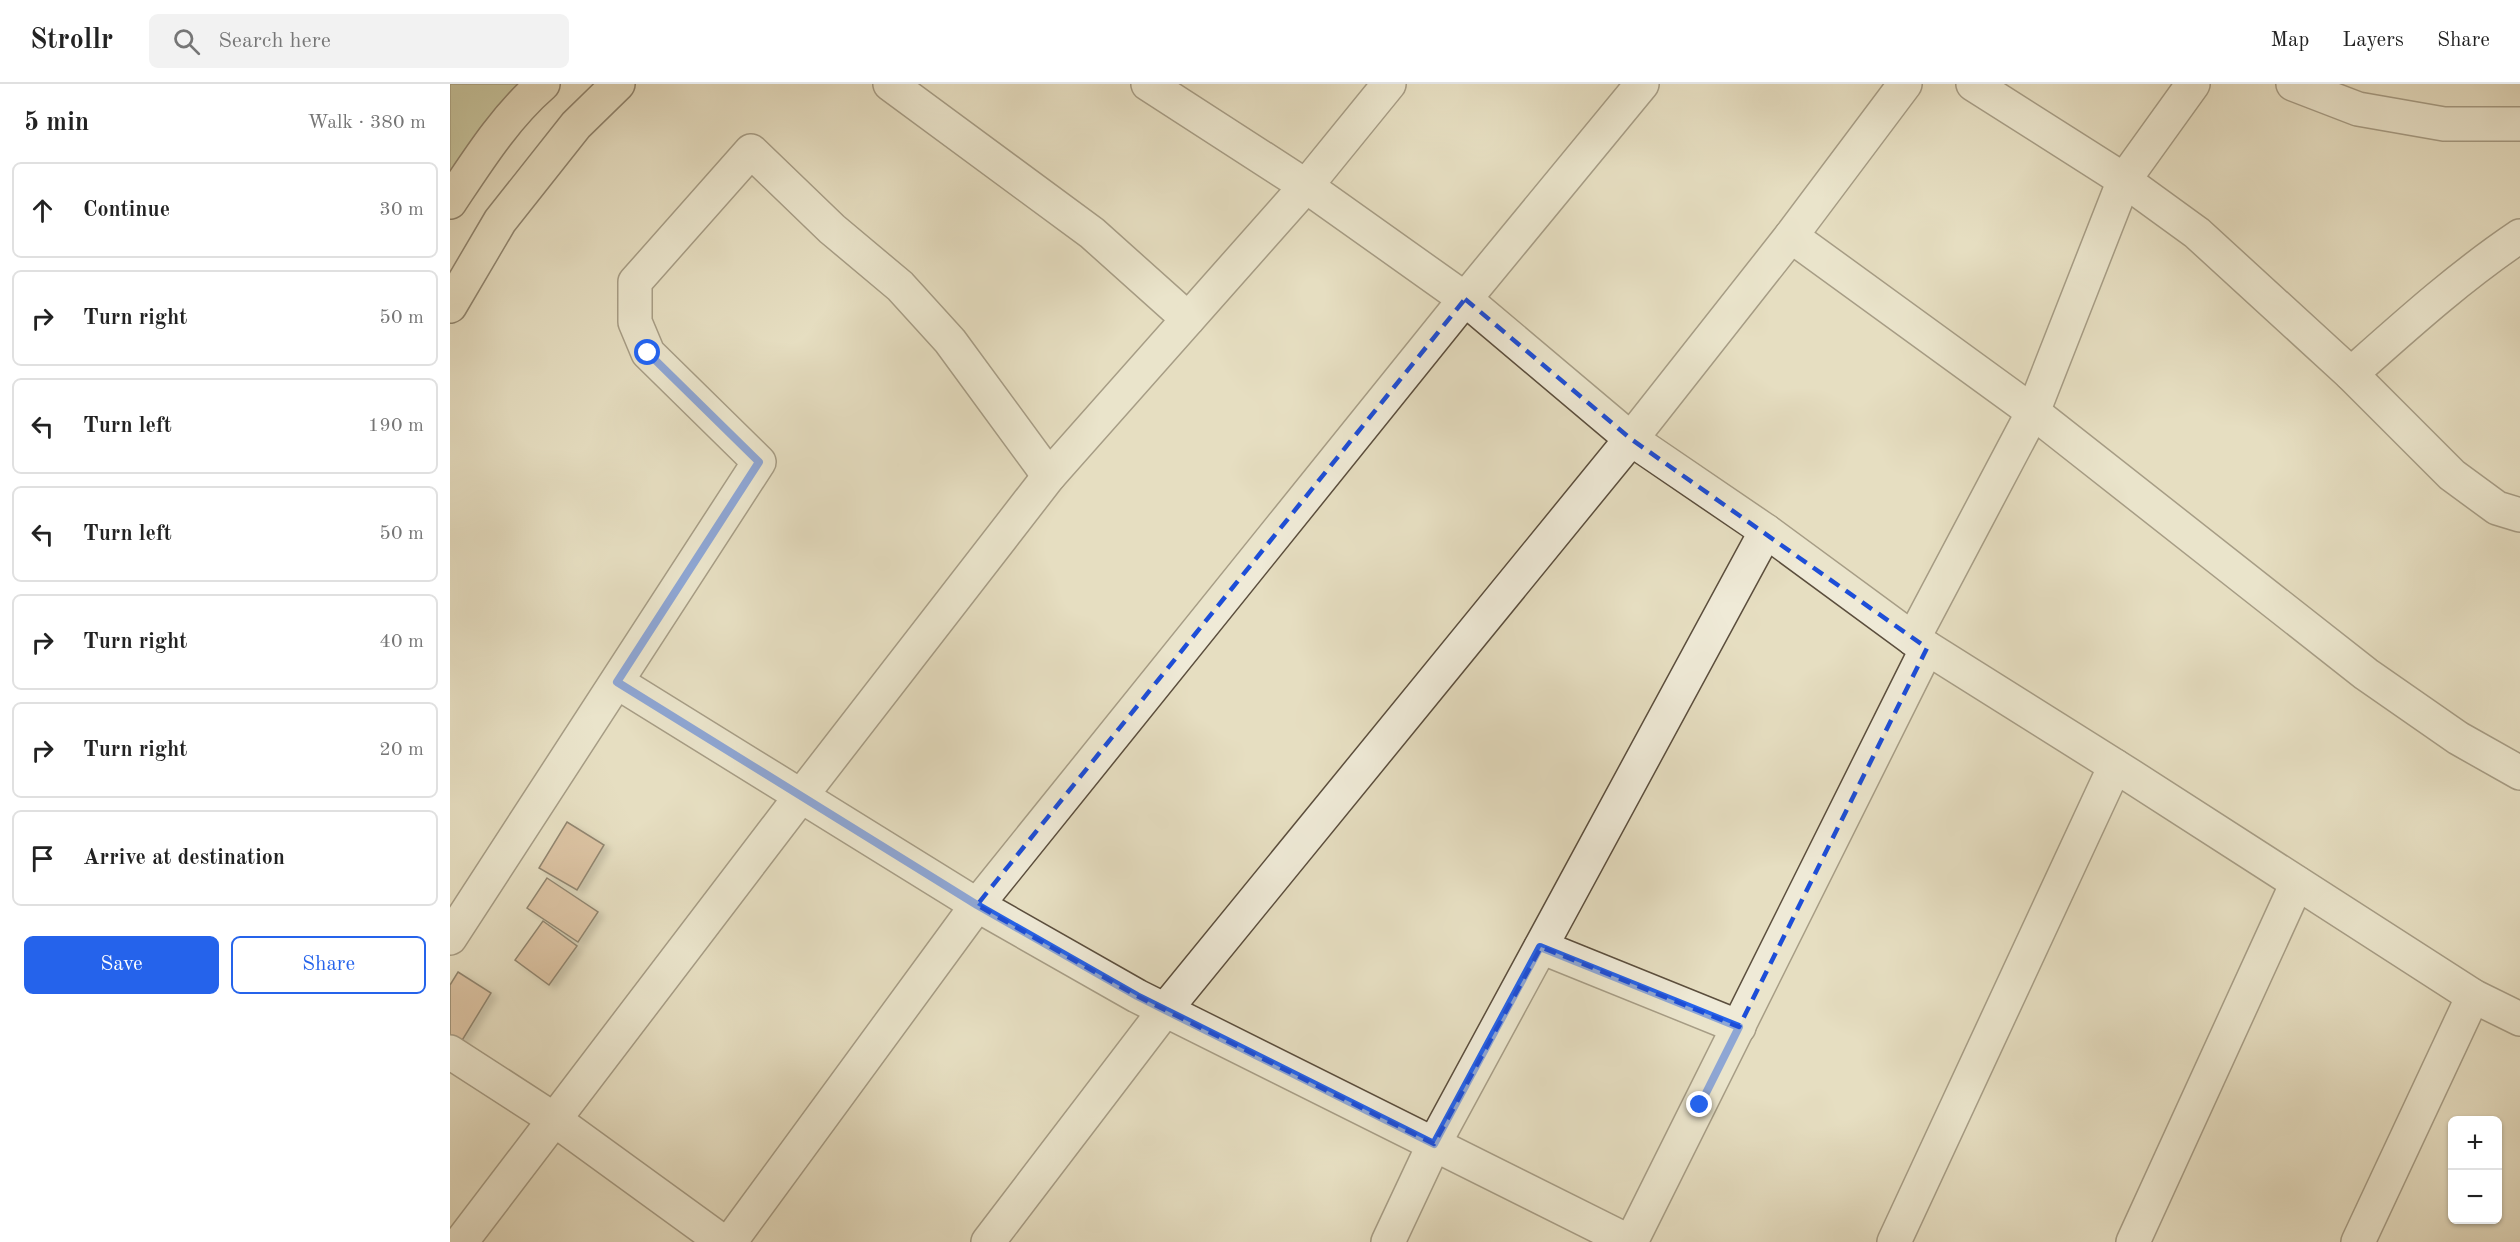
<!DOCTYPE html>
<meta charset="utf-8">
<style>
body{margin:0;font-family:"Old Standard TT",serif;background:#f2f2f2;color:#222}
.controls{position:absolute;right:18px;bottom:18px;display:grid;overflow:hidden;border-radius:9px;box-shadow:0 2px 4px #0004}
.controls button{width:54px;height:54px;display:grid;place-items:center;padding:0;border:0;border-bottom:2px solid #e0e0e0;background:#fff;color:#222;font:30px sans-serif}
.stop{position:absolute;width:18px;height:18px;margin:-14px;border:4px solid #2563eb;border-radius:50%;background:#fff}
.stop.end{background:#2563eb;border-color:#fff;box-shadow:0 2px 6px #0008}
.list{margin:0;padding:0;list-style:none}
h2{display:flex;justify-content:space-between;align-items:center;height:78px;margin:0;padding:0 24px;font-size:26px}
h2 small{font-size:20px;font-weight:400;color:#767676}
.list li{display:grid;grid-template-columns:39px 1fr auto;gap:18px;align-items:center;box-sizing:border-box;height:96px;margin:0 12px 12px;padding:0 12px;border:2px solid #e0e0e0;border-radius:9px}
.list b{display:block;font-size:22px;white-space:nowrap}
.list em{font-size:20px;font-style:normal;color:#767676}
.actions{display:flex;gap:12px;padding:18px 24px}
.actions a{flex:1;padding:14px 0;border:2px solid #2563eb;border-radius:9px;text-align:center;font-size:21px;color:#2563eb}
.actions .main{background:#2563eb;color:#fff}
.icon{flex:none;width:33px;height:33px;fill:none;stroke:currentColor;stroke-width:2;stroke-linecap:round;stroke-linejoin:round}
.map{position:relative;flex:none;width:2070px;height:1158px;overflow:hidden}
header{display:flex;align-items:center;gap:36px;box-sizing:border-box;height:84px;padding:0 30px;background:#fff;border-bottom:2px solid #e0e0e0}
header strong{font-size:28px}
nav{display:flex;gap:33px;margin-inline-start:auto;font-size:21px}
.search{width:420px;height:54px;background:#f2f2f2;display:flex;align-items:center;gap:15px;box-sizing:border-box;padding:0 21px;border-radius:9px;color:#767676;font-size:22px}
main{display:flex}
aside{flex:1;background:#fff}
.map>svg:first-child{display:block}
.green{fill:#b7c191;stroke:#727051;stroke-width:1.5}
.building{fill:#d1a480;stroke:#2d1e11;stroke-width:1.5;filter:url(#shadow)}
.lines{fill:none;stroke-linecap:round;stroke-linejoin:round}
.minor-casing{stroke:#5b4e3d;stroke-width:36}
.major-casing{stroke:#2d1e11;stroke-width:36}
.minor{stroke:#efead7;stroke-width:33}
.major{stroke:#e6dec1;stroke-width:33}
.route{stroke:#2563eb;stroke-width:8}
.marked{fill:none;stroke:#1d4ed8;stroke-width:4.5;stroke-dasharray:12 8;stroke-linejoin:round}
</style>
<header>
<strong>Strollr</strong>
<div class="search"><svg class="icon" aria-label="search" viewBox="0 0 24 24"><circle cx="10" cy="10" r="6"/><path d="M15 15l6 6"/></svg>Search here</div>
<nav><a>Map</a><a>Layers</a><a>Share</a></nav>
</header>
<main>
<aside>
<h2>5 min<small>Walk · 380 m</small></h2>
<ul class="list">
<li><svg class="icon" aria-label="ahead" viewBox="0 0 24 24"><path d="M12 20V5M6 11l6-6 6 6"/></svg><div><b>Continue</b></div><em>30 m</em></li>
<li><svg class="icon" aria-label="right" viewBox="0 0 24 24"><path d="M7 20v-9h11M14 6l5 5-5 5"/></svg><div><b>Turn right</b></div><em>50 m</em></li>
<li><svg class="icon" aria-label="left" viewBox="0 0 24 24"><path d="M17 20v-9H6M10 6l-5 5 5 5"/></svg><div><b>Turn left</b></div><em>190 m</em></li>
<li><svg class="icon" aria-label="left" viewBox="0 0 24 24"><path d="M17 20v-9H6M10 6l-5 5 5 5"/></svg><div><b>Turn left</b></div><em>50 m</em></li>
<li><svg class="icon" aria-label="right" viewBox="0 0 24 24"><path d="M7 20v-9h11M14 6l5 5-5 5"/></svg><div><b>Turn right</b></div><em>40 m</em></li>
<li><svg class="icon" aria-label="right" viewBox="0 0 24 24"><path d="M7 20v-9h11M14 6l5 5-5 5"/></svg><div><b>Turn right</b></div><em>20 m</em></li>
<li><svg class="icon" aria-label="arrive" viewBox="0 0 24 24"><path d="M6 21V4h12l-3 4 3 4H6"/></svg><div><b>Arrive at destination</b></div></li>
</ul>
<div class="actions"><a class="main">Save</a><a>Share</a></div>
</aside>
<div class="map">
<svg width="2070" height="1158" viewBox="0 0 2070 1158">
<defs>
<filter id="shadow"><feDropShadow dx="6" dy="4" stdDeviation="3" flood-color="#0004"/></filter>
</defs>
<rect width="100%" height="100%" fill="#e6dec1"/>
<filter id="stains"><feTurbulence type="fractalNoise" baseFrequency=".00333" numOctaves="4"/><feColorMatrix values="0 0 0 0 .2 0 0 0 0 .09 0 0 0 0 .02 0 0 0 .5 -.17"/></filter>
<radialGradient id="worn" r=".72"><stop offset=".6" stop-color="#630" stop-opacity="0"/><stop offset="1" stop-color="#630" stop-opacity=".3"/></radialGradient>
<polygon class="green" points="0,0 102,0 0,109"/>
<g class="building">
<polygon points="117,738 154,761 127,806 89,784"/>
<polygon points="97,794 148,828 128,858 77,824"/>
<polygon points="93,837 127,862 99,901 65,876"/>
<polygon points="8,888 41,909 8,963 0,958 0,901"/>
</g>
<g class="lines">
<g class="minor-casing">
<g id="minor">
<polyline points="440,0 642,149 738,235"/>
<polyline points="698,0 856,102 1015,215 1181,355 1316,447 1463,555 1681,692 2023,912 2070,935"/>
<polyline points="1523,0 1674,96 1747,149 1901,290 2002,391 2047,424 2070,431"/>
<polyline points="1843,0 1908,25 1994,40 2070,40"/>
<polyline points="1341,152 1583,328 1916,590 2008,654 2070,689"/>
<path d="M1901,290c54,-48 108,-97 169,-138"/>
<polyline points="1463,555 1583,328 1674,96 1743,0"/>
<polyline points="167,598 527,821 687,912 1180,1158"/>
<polyline points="0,854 309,378 198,269 185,238 185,198 301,67 382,145 450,202 500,257 599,392"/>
<polyline points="1091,863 1289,943"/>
<polyline points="0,968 105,1036 273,1158"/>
<polyline points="11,1158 351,712 599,392 856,102 939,0"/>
<polyline points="280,1158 527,821 1015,215 1192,0"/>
<polyline points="538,1158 715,926 1181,355 1341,152 1455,0"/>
<polyline points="938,1158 984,1060 1316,447"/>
<polyline points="1181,1158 1477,564"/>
<polyline points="1444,1158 1665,682"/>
<polyline points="1683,1158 1847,799"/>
<polyline points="1908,1158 2023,912"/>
</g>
</g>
<g class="major-casing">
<g id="major">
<path d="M0,118c28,-42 55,-85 93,-118"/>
<polyline points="0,222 50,137 126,41 168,0"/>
</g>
</g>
<use href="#minor" class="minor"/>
<use href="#major" class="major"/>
</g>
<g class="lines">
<polyline class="route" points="198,269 309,378 167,598 527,821 687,912 984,1060 1090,863 1289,943 1250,1021"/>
</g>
<path d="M0 0H2070V1158H0ZM1015,215l166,140 296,209 -188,379 -198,-80 -107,197 -297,-148 -160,-91z" fill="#e6dec1" fill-opacity=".55" fill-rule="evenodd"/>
<path class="marked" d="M1015,215l166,140 296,209 -188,379 -198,-80 -107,197 -297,-148 -160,-91z"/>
<rect width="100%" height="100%" filter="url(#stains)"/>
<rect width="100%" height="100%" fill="url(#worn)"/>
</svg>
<div class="controls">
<button>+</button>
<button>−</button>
</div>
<div class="stop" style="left:198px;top:269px"></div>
<div class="stop end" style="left:1250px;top:1021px"></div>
</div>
</main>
